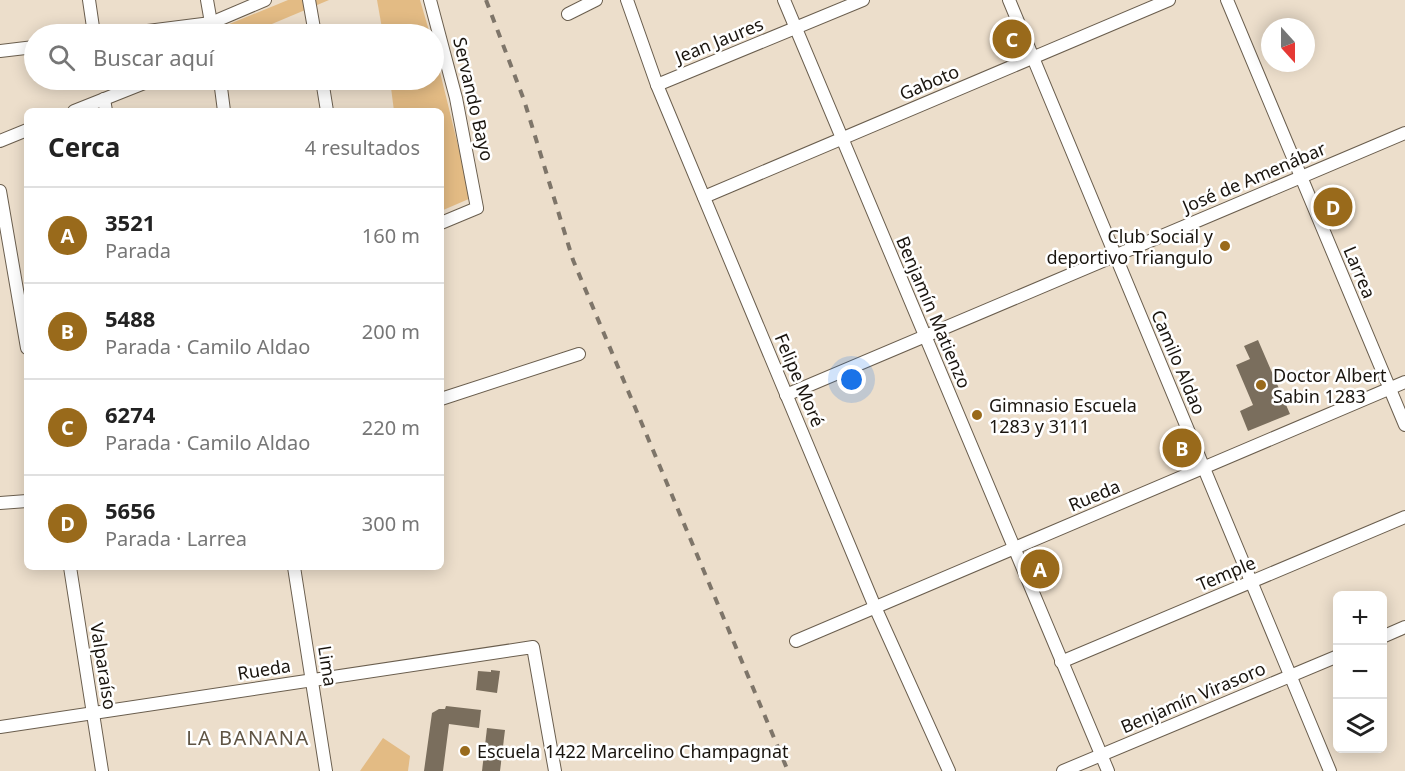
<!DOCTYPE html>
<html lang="es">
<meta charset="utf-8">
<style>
body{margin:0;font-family:"Noto Sans",sans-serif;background:#f6f6f6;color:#222}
.controls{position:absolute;right:18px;bottom:18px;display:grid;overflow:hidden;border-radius:9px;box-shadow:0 3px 15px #0003}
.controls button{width:54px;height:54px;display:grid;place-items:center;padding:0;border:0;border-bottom:2px solid #e0e0e0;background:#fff;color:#222;font:30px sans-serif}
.compass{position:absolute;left:1261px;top:18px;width:54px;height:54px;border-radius:50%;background:#fff;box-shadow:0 3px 15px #0003;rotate:159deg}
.you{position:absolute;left:852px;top:380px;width:21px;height:21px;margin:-15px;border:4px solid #fff;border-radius:50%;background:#1a73e8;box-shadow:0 0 0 9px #1a73e833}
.badge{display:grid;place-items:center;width:39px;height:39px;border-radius:50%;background:#996a1b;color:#fff;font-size:20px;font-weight:700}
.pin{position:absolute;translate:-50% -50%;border:3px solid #fff;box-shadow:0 2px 6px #0006}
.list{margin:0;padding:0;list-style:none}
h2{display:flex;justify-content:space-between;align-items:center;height:78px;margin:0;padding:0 24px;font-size:26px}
h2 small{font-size:20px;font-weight:400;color:#767676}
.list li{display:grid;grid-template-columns:39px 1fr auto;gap:18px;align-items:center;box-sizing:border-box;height:96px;padding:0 24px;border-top:2px solid #e0e0e0}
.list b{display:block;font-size:22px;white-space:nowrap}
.list p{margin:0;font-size:20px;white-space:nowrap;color:#767676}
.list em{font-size:20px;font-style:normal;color:#767676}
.icon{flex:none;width:33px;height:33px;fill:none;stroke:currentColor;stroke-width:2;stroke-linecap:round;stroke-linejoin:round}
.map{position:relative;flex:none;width:1405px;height:771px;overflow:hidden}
.search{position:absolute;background:#fff;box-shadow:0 3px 15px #0003;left:24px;top:24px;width:420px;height:66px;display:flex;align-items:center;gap:15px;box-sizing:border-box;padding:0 21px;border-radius:33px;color:#767676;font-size:22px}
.panel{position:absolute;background:#fff;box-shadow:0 3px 15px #0003;left:24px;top:108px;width:420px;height:462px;border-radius:9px}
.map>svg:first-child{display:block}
.green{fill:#e3bb84}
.building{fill:#7a6e5d}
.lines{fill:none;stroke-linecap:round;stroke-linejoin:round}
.street-casing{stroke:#6a5e4e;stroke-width:14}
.street{stroke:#fff;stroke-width:12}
.rail{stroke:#7e7569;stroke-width:4;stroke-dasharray:8 8;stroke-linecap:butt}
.poi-dot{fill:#996a1b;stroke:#fff;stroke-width:2}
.labels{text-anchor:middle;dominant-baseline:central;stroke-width:5;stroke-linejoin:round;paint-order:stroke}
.street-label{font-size:18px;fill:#1a150f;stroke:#fff}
.poi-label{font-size:18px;fill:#1a150f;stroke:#fff;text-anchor:start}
.neighbourhood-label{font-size:20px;letter-spacing:1.5px;fill:#5f5444;stroke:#fff}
</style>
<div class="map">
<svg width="1405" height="771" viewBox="0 0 1405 771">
<rect width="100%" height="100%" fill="#ecdecb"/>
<g class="green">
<polygon points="288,0 329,0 248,34 229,34 227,25"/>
<polygon points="377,0 420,0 430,34 383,34"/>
<polygon points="434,48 471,198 441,211 441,111 394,111 390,80 434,80"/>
<polygon points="383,738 410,756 408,771 360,771"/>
</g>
<g class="building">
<polygon points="1258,340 1290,414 1248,431 1240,411 1253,405 1236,365 1250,359 1244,346"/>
<polygon points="491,670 500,671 497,693 476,690 478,671 491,672"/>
<polygon points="446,706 481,710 479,728 449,724 443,771 424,771 432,713 439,709 445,709"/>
<polygon points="487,728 505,730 500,771 482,771"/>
</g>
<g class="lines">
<g class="street-casing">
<g id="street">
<polyline points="89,0 94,34"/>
<polyline points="207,0 213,34"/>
<polyline points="309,0 315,34"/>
<polyline points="430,0 456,98 477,208 441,223"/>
<polyline points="627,0 657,85 875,607 949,771"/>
<polyline points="784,0 1108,771"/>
<polyline points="1009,0 1330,771"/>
<polyline points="1227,0 1405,425"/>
<polyline points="568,14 596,0"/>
<polyline points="124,34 211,23 265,0"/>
<polyline points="0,51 34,47"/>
<polyline points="220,80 224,111"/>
<polyline points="322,80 327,111"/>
<polyline points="657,85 863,0"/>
<polyline points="104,99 106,111"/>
<polyline points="74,111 152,80"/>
<polyline points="0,141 27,130"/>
<polyline points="0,191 27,348"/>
<polyline points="704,197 1169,0"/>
<polyline points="786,395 1405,133"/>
<polyline points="441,399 579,354"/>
<polyline points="0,503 27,501"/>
<polyline points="70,567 102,771"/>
<polyline points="294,567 326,771"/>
<polyline points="1382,637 1405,627"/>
<polyline points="796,641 1405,382"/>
<polyline points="1061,662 1405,517"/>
<polyline points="0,727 533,647 555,771"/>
<polyline points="1063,771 1338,656"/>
</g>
</g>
<use href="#street" class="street"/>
<polyline class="rail" points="486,0 524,100 573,260 788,771"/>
</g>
<g class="poi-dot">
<circle cx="1225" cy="246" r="6"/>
<circle cx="1261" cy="385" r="6"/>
<circle cx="977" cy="415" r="6"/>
<circle cx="465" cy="751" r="6"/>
</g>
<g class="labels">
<g class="street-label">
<text transform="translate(719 40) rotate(-22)">Jean Jaures</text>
<text transform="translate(929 82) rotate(-23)">Gaboto</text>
<text transform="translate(474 99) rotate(77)">Servando Bayo</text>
<text transform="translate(1254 177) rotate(-23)">José de Amenábar</text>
<text transform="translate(1360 272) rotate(67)">Larrea</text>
<text transform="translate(934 312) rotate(67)">Benjamín Matienzo</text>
<text transform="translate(1179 362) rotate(67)">Camilo Aldao</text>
<text transform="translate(800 380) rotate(67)">Felipe Moré</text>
<text transform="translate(1094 495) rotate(-23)">Rueda</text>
<text transform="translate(1226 573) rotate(-23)">Temple</text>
<text transform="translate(104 666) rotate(81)">Valparaíso</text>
<text transform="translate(328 666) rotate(81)">Lima</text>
<text transform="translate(264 669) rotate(-9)">Rueda</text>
<text transform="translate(1193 697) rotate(-23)">Benjamín Virasoro</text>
</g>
<g class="poi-label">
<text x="1213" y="236" text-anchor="end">Club Social y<tspan x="1213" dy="21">deportivo Triangulo</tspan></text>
<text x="1273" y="375">Doctor Albert<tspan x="1273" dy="21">Sabin 1283</tspan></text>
<text x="989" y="405">Gimnasio Escuela<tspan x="989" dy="21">1283 y 3111</tspan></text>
<text x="477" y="751">Escuela 1422 Marcelino Champagnat</text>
</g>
<g class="neighbourhood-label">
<text x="248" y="737">LA BANANA</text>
</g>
</g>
</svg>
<div class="controls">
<button>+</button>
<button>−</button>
<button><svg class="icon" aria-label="layers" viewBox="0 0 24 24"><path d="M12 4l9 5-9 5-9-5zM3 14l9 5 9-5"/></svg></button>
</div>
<svg class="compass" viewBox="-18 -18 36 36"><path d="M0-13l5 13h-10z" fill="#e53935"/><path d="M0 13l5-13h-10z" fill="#767676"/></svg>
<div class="you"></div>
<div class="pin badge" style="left:1040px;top:569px">A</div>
<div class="pin badge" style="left:1182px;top:448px">B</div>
<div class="pin badge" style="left:1012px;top:39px">C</div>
<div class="pin badge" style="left:1333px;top:207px">D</div>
<div class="search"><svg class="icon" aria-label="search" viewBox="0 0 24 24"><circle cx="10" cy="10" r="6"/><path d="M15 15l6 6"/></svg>Buscar aquí</div>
<section class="panel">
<h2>Cerca<small>4 resultados</small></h2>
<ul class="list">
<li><span class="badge">A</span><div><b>3521</b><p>Parada</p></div><em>160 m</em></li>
<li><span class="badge">B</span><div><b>5488</b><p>Parada · Camilo Aldao</p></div><em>200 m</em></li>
<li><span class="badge">C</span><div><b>6274</b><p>Parada · Camilo Aldao</p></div><em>220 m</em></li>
<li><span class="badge">D</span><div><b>5656</b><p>Parada · Larrea</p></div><em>300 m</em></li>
</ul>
</section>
</div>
